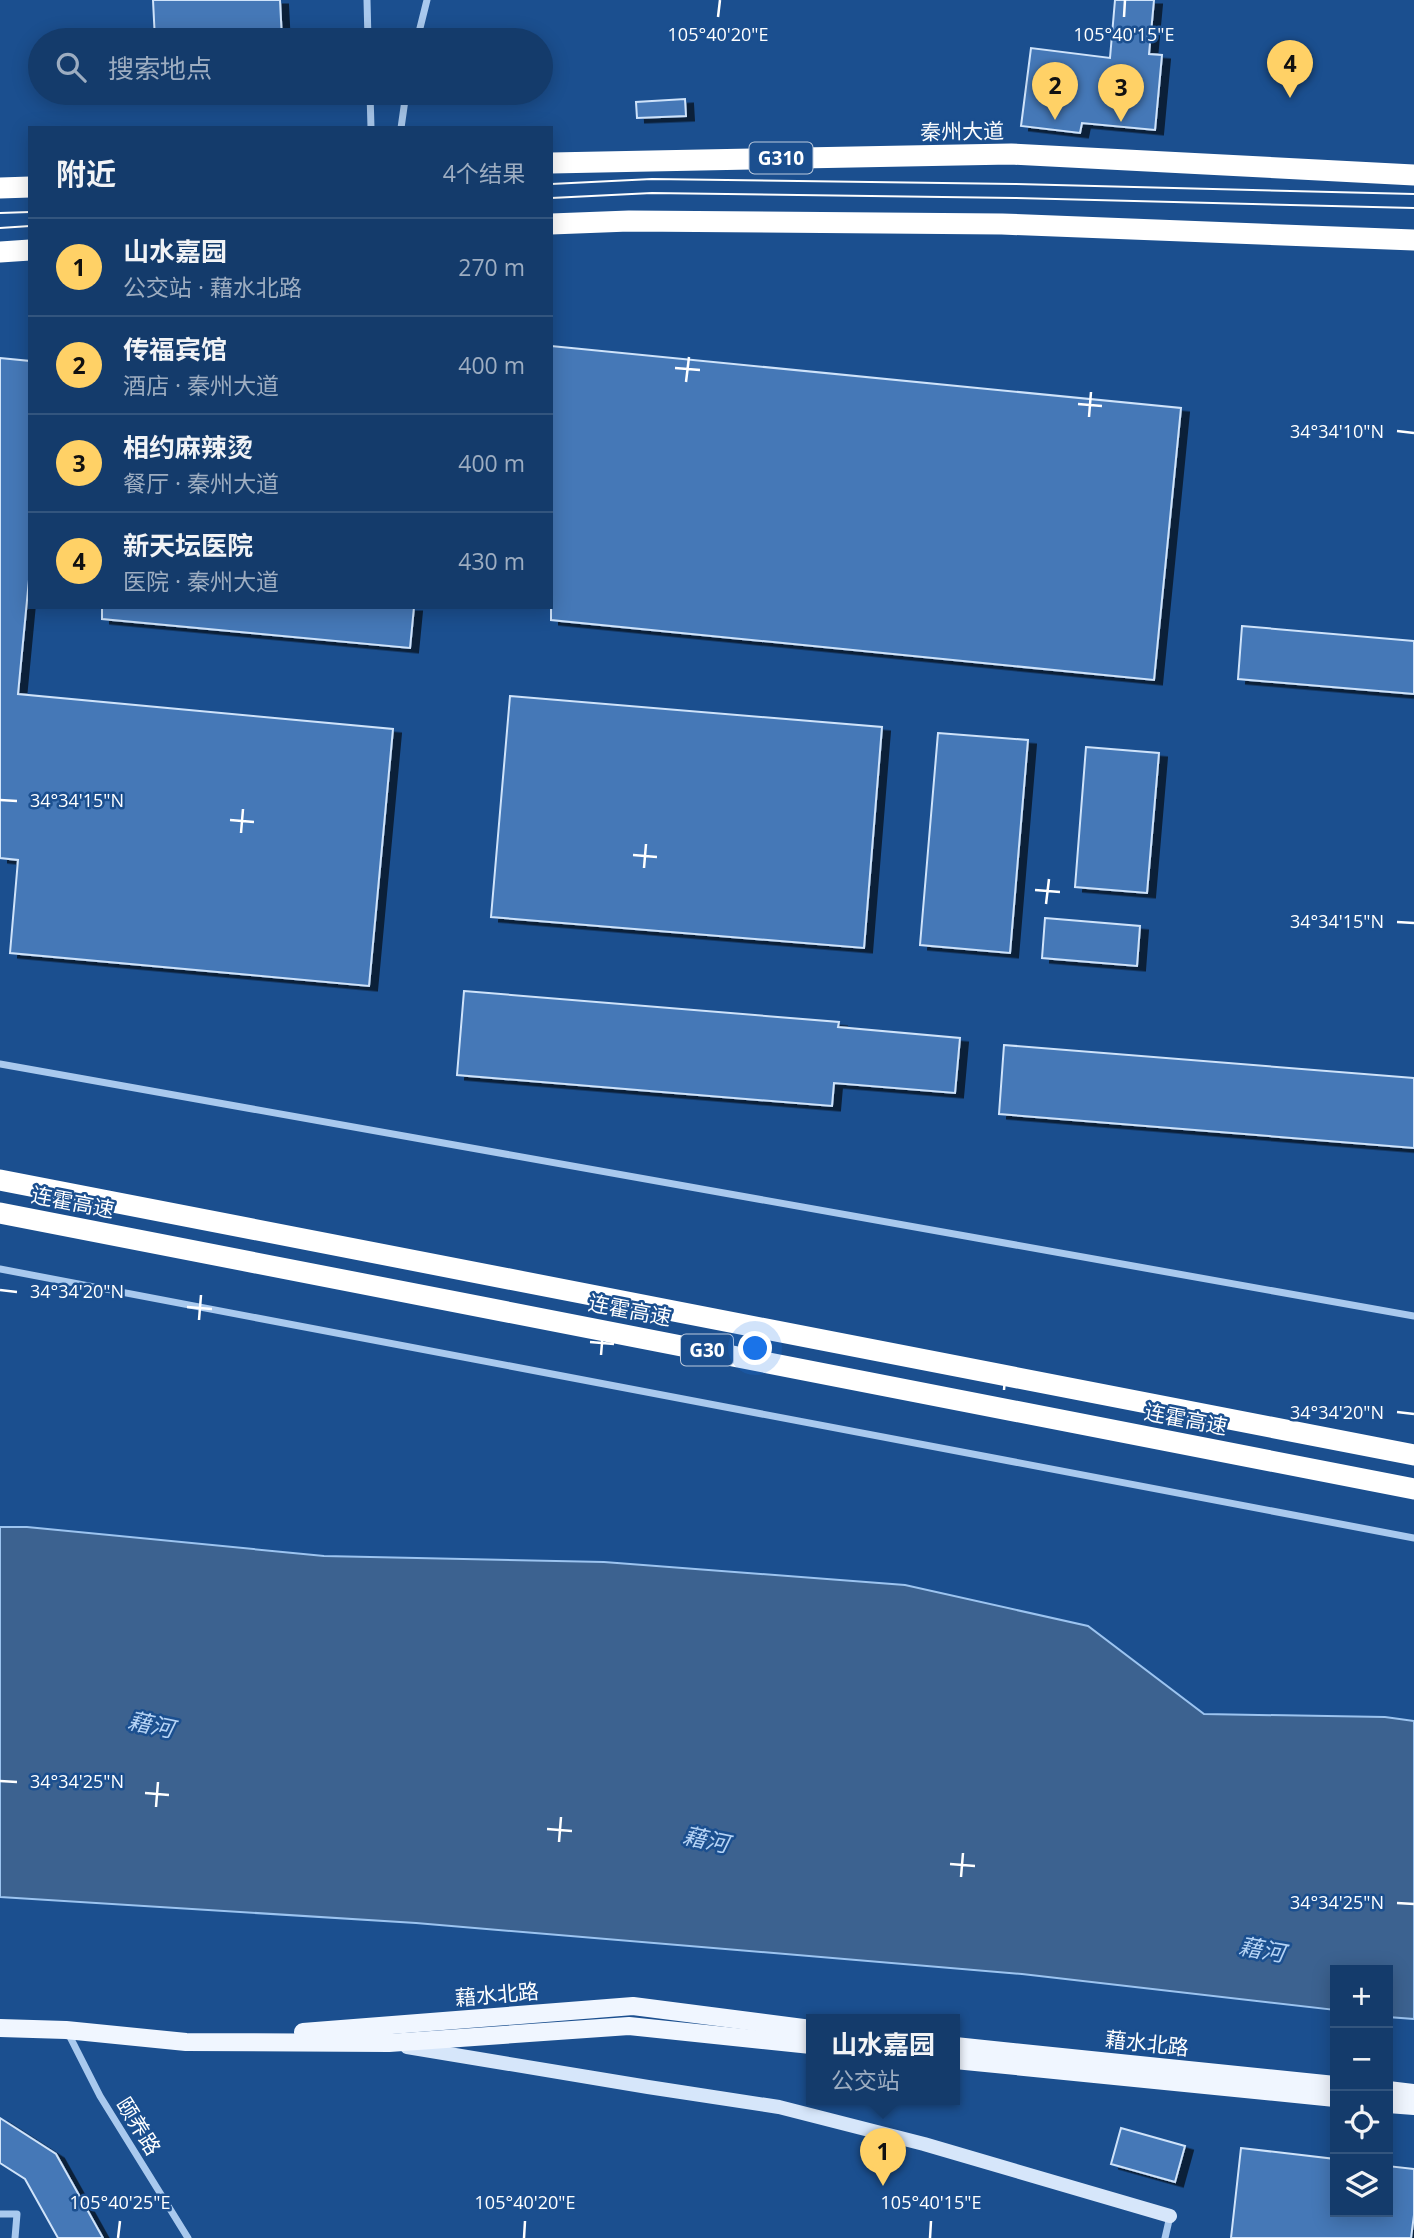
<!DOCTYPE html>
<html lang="zh">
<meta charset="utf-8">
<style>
body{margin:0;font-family:"Open Sans","Noto Sans SC",sans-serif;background:#214673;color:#f1f3f6}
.controls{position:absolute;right:21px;bottom:21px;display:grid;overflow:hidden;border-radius:0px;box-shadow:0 4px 18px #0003}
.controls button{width:63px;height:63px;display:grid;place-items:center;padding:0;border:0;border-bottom:2px solid #33557e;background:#143b6b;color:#f1f3f6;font:35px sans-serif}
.you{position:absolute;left:756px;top:1349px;width:24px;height:24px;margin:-18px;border:5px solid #fff;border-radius:50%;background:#1a73e8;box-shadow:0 0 0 10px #1a73e833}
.badge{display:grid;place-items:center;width:46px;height:46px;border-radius:50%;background:#ffd166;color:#111;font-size:23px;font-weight:700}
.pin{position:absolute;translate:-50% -58px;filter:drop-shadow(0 2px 4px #0008)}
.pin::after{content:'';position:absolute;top:37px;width:24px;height:21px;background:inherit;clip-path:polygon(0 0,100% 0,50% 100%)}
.popup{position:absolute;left:806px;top:2014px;width:154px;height:91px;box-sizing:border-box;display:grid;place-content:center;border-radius:0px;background:#143b6b;filter:drop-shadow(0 2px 5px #0005);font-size:23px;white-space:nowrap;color:#9dadc1}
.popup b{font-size:26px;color:#f1f3f6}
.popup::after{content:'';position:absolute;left:50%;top:100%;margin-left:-14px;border:14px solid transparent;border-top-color:#143b6b}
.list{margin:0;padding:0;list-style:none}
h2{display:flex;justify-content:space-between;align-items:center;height:91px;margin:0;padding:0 28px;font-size:30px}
h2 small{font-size:23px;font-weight:400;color:#9dadc1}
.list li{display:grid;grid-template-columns:46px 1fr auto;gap:21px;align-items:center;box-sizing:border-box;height:98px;padding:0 28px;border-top:2px solid #33557e}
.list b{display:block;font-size:26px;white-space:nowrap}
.list p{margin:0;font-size:23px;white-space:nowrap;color:#9dadc1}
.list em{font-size:23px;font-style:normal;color:#9dadc1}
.icon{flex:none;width:38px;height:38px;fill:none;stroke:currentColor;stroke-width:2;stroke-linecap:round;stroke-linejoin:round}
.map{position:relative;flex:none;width:1414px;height:2238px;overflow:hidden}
.search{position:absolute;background:#143b6b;box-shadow:0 4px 18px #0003;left:28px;top:28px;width:525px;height:77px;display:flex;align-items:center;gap:18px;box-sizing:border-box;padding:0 24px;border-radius:38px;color:#9dadc1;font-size:26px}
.panel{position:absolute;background:#143b6b;box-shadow:0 4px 18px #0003;left:28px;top:126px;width:525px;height:483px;border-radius:0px}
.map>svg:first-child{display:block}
.water{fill:#3c6290;stroke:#9cc4f0;stroke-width:2}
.building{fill:#4478b7;stroke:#cfe3fa;stroke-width:2;filter:url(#shadow)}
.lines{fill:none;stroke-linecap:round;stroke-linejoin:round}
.street{stroke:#a9c9ee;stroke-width:7}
.secondary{stroke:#d6e6fa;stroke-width:14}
.primary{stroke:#f0f6ff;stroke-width:18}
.highway{stroke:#fff;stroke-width:21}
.tram{stroke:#fff;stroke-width:2}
.ticks{fill:none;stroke:#fff;stroke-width:2.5}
.labels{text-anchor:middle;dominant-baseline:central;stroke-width:5;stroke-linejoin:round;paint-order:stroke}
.shield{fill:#1b4f8f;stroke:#bbcadd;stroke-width:2}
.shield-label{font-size:19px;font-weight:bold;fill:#fff}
.street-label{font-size:21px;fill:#fff;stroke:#1b4f8f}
.water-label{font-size:23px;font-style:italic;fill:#b5d3f5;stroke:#1b4f8f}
.ticks-label{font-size:18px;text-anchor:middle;fill:#fff;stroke:#1b4f8f;stroke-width:5;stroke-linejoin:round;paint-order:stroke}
</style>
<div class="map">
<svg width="1414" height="2238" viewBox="0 0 1414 2238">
<defs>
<filter id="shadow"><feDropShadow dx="8" dy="4.5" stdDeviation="0" flood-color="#0009"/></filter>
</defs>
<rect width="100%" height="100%" fill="#1b4f8f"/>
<polygon class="water" points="0,1527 27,1527 324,1556 604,1562 905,1585 1088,1626 1204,1714 1385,1717 1414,1721 1414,2019 1388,2017 1388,1970 1335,1970 1335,2010 1022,1974 416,1923 0,1897"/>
<g class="building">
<polygon points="153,0 280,0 282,40 155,40"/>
<polygon points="1115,0 1154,0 1149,54 1162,55 1155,130 1082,123 1080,133 1021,126 1031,48 1110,58"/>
<polygon points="685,99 686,116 637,118 636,102"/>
<polygon points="551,346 1181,408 1154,680 551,620"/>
<polygon points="0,358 30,361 30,569 18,694 393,729 369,986 10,953 18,860 0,858"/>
<polygon points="102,607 414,607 410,648 102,619"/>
<polygon points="1242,626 1414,641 1414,694 1238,679"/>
<polygon points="510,696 882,727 864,948 491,917"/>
<polygon points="938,733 1028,740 1010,953 920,945"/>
<polygon points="1086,747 1159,753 1147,893 1075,887"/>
<polygon points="1045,918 1140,926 1137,966 1042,958"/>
<polygon points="464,991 839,1022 838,1027 960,1038 955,1093 834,1083 832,1106 457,1075"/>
<polygon points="1004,1045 1414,1078 1414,1148 999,1114"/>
<polygon points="0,2118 56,2154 103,2238 58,2238 25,2179 0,2163"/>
<polygon points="1121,2128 1185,2146 1175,2182 1111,2164"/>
<polygon points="1241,2148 1335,2159 1335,2212 1388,2212 1388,2166 1414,2169 1414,2215 1411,2238 1231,2238"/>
</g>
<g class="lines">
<g class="street">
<polyline points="367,0 368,40"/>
<polyline points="417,40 427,0"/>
<polyline points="370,93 371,128"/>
<polyline points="401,128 406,93"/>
<polyline points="0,1064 1414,1316"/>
<polyline points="0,1269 1414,1538"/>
<polyline points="68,2033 100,2096 188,2238"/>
<polyline points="0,2214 17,2214 15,2238"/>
<polyline points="1165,2238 1170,2216"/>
</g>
<polyline class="secondary" points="407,2047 648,2087 779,2107 924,2144 1170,2216"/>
<g class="primary">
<polyline points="0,2028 66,2030 186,2042 389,2043 629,2026 811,2045"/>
<polyline points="303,2032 633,2006 811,2029"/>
<polyline points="955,2046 1335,2085"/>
<polyline points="955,2060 1335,2098"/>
<polyline points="1388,2090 1414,2093"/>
<polyline points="1388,2104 1414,2106"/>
</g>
<g class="highway">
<polyline points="551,163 1011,154 1414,175"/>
<polyline points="0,188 30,187"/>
<polyline points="551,224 629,221 1002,224 1414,240"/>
<polyline points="0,252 30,250"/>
<polyline points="0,1180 1414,1455"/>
<polyline points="0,1213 1414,1489"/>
</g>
<g class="tram">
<polyline points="551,184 652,179 1015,184 1414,194"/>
<polyline points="551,198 652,193 1015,198 1414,208"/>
<polyline points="0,213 30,212"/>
<polyline points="0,228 30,226"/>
</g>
</g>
<path class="ticks" d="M718,17l2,-17M1124,17l1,-17M675,368l25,2M686,382l3,-25M1078,404l24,2M1089,417l2,-25M1397,431l17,2M0,800l17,1M230,820l24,2M241,833l2,-24M633,855l24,2M644,868l2,-24M1035,890l25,2M1046,904l3,-25M1397,922l17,1M0,1290l17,2M187,1307l25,2M199,1320l2,-25M590,1342l24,2M601,1355l2,-24M993,1377l24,2M1004,1390l2,-24M1397,1412l17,2M0,1781l17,1M145,1793l24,2M156,1807l2,-25M547,1829l25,2M559,1842l2,-25M950,1864l25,2M961,1877l2,-24M1397,1903l17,1M118,2238l2,-17M524,2238l1,-17M930,2238l1,-17"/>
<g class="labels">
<g class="shield">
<rect x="749.5" y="142.5" width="63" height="31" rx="5"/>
<rect x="681" y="1334.5" width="52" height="31" rx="5"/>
</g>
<g class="shield-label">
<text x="781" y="158">G310</text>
<text x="707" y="1350">G30</text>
</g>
<g class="street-label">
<text transform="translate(962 131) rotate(-1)">秦州大道</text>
<text transform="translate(73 1202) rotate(11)">连霍高速</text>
<text transform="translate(630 1310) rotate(11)">连霍高速</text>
<text transform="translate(1186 1419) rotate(11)">连霍高速</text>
<text transform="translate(497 1994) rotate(-5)">藉水北路</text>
<text transform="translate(1147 2043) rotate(6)">藉水北路</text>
<text transform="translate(139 2126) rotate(58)">颐养路</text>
</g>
<g class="water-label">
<text transform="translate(151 1724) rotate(12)">藉河</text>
<text transform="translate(706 1839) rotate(12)">藉河</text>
<text transform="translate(1262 1949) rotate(10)">藉河</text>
</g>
</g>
<g class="ticks-label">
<text x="718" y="41">105°40'20"E</text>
<text x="1124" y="41">105°40'15"E</text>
<text x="1337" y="438">34°34'10"N</text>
<text x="77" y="807">34°34'15"N</text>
<text x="1337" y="928">34°34'15"N</text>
<text x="77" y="1298">34°34'20"N</text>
<text x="1337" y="1419">34°34'20"N</text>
<text x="77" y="1788">34°34'25"N</text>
<text x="1337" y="1909">34°34'25"N</text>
<text x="120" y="2209">105°40'25"E</text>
<text x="525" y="2209">105°40'20"E</text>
<text x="931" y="2209">105°40'15"E</text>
</g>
</svg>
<div class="controls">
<button>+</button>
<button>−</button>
<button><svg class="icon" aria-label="locate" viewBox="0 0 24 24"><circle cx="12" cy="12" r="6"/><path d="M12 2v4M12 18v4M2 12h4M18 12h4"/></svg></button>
<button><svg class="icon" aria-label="layers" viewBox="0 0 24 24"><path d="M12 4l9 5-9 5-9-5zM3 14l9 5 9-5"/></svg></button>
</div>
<div class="you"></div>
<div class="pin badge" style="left:883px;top:2186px">1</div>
<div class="popup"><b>山水嘉园</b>公交站</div>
<div class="pin badge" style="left:1055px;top:120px">2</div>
<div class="pin badge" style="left:1121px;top:122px">3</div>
<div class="pin badge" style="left:1290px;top:98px">4</div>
<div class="search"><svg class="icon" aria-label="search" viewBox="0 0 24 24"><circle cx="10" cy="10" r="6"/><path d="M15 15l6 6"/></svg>搜索地点</div>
<section class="panel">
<h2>附近<small>4个结果</small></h2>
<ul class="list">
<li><span class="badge">1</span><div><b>山水嘉园</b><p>公交站 · 藉水北路</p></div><em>270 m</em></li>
<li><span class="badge">2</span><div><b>传福宾馆</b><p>酒店 · 秦州大道</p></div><em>400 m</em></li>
<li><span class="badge">3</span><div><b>相约麻辣烫</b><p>餐厅 · 秦州大道</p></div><em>400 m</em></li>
<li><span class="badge">4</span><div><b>新天坛医院</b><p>医院 · 秦州大道</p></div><em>430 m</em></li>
</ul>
</section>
</div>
